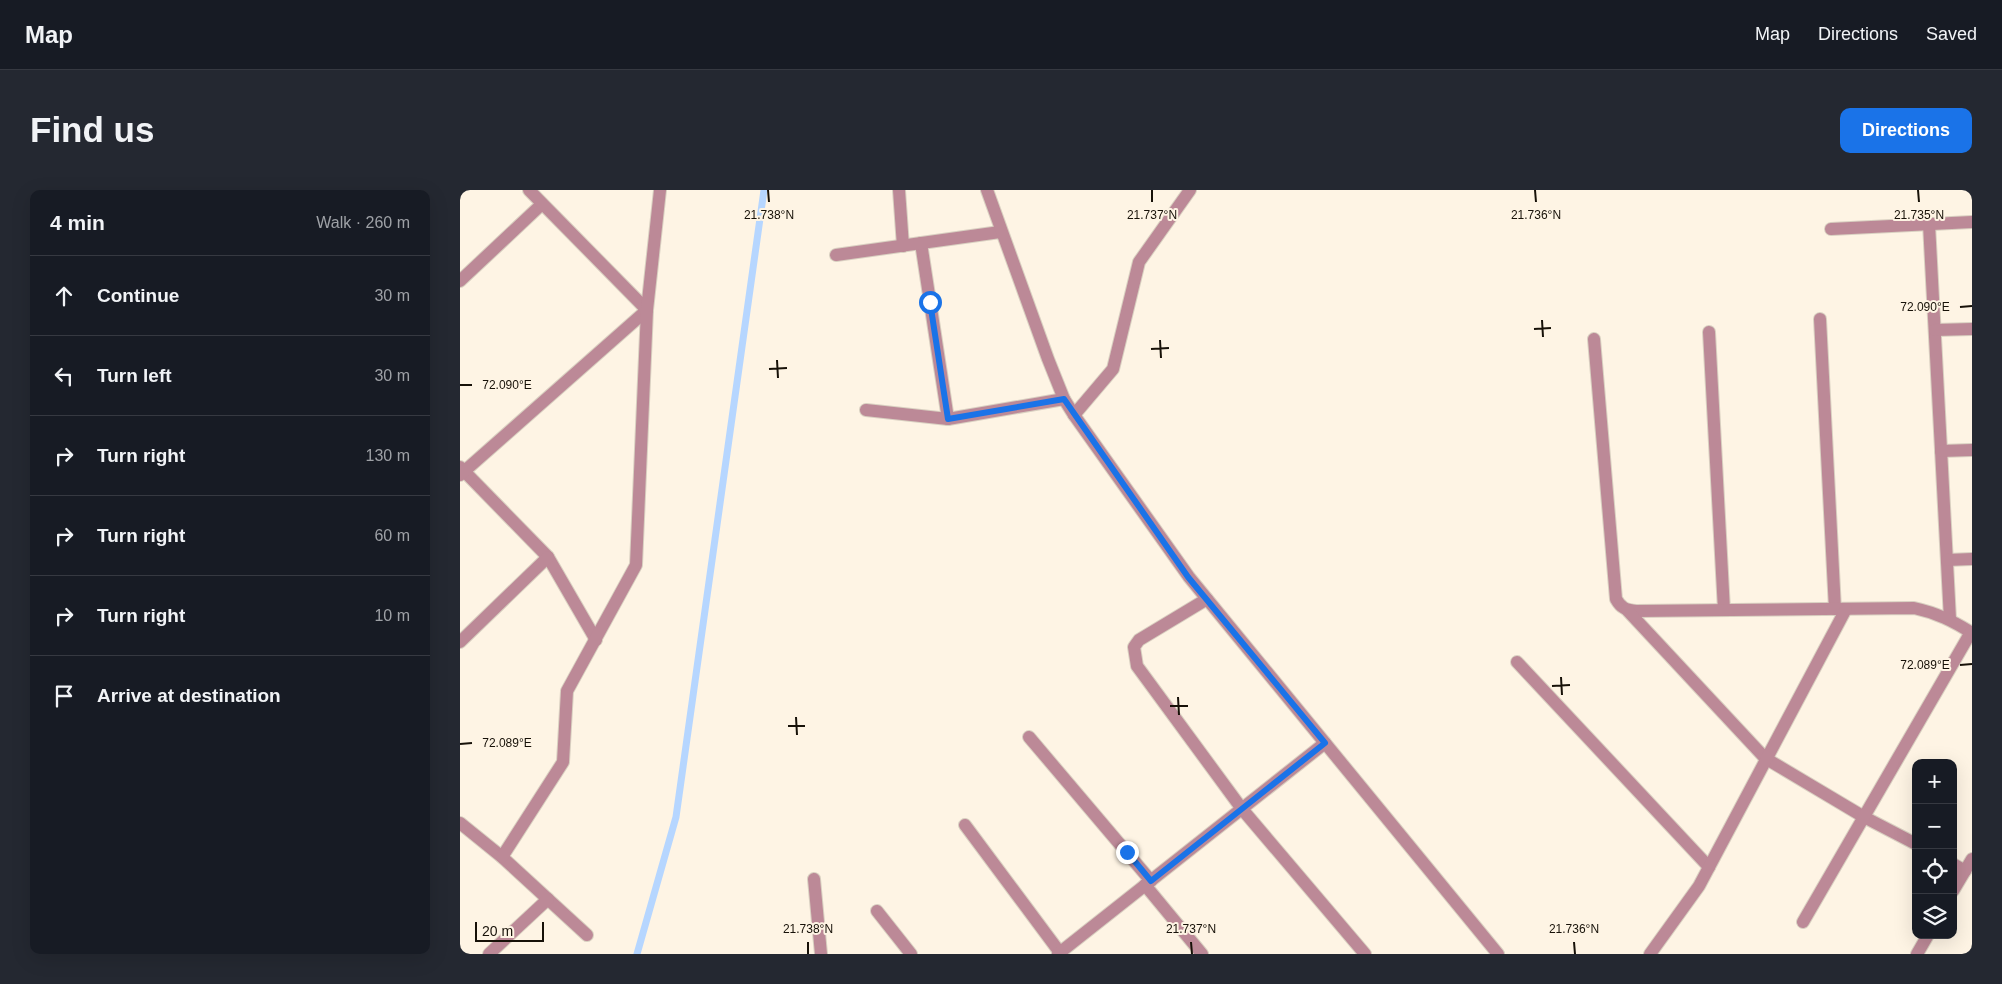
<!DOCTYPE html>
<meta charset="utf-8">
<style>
body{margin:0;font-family:Helvetica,sans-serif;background:#242831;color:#f1f3f6}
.controls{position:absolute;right:15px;bottom:15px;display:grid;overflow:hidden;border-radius:10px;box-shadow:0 5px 20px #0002}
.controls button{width:45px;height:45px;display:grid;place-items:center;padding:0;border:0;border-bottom:1px solid #363941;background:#171b24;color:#f1f3f6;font:25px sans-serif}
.scale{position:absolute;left:15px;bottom:12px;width:69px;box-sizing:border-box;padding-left:5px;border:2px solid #171108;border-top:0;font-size:14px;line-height:18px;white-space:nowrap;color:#171108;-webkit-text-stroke:4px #fef4e4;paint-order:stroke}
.stop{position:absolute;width:15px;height:15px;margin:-11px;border:4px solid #1a73e8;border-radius:50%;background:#fff}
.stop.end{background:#1a73e8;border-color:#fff;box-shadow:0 1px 5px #0008}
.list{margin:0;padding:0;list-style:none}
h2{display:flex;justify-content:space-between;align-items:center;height:65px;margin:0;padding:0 20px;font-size:21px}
h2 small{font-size:16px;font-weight:400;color:#9ea1a6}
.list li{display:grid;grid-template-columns:32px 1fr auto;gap:15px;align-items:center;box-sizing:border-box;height:80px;padding:0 20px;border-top:1px solid #363941}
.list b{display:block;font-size:19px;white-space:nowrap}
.list em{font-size:16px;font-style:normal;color:#9ea1a6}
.icon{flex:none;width:28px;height:28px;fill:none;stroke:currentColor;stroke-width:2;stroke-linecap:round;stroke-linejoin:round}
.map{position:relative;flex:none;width:1512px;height:764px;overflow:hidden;border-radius:10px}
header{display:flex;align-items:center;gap:30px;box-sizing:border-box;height:70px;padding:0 25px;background:#171b24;border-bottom:1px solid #363941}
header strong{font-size:24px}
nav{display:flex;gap:28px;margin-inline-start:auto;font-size:18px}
.intro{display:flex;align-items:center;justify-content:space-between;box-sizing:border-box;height:120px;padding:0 30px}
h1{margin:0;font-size:35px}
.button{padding:12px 22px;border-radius:10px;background:#1a73e8;color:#fff;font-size:18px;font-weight:700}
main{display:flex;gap:30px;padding:0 30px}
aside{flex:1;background:#171b24;border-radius:10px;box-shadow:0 5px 20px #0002}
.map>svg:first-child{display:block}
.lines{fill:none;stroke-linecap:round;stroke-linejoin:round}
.stream{stroke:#b6d6ff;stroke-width:7}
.service-casing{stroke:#d9d0c1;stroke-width:14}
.minor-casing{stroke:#d9d0c1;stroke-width:14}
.tertiary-casing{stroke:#d9d0c1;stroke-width:14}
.service{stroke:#bc8997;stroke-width:12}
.minor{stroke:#bc8997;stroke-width:12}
.tertiary{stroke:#bc8997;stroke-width:12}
.route{stroke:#1a73e8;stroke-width:6}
.ticks{fill:none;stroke:#171108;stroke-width:2}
.ticks-label{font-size:12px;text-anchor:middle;fill:#171108;stroke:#fef4e4;stroke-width:4;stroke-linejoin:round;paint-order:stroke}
</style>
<header>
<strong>Map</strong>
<nav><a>Map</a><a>Directions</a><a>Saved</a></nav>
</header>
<div class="intro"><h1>Find us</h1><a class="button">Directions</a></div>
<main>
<aside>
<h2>4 min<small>Walk · 260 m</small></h2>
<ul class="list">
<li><svg class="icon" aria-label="ahead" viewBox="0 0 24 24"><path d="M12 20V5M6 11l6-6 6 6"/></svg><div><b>Continue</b></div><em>30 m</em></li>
<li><svg class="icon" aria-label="left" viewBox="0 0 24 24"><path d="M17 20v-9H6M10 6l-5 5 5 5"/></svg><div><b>Turn left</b></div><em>30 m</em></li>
<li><svg class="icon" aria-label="right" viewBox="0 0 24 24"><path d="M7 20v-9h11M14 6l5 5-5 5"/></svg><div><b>Turn right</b></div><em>130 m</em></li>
<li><svg class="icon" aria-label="right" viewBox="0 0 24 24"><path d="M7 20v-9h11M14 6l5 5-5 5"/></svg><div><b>Turn right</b></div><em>60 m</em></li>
<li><svg class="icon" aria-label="right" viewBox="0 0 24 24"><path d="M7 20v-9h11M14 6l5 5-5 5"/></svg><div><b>Turn right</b></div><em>10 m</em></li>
<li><svg class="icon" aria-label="arrive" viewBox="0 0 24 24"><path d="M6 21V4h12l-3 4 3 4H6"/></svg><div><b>Arrive at destination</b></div></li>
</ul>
</aside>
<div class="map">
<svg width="1512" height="764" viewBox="0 0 1512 764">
<rect width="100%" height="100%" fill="#fef4e4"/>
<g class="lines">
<polyline class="stream" points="177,764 216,627 304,0"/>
<g class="service-casing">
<polyline id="service" points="614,225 653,179 679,72 730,0"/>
</g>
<g class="minor-casing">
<g id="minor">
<polyline points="439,0 443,56"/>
<polyline points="1469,34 1490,429"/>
<polyline points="1371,39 1512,32"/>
<polyline points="461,53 488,229"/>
<polyline points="376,65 540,42"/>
<polyline points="0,91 82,14"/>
<polyline points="1360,129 1375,419"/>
<polyline points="1475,140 1512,139"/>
<polyline points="1249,142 1264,420"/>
<path d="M1134,149l22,260c5,9 10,11 20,12l278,-3c23,5 39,13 58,25"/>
<polyline points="406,220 488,229 604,209"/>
<polyline points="1481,261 1512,260"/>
<polyline points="0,277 88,367 136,450"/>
<polyline points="0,285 187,120 69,0"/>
<polyline points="1487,370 1512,369"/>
<polyline points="747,409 679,450 674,457 677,476 782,619 905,764"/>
<polyline points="1167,420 1305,568 1404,627 1456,654"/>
<polyline points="0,452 88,367"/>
<polyline points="1057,472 1249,677"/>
<polyline points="569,547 691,691"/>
<polyline points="0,633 42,667 127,745"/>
<polyline points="505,635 601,764"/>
<polyline points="42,667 103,572 107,501 176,375 187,120 200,0"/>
<polyline points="1493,674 1505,681"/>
<polyline points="354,689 361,764"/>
<polyline points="685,695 742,764"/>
<polyline points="1493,701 1512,669"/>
<polyline points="417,721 451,764"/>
<polyline points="1343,732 1511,442"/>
<polyline points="29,764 88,709"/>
<polyline points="598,764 865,553"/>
<polyline points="1190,764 1239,696 1386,419"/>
<polyline points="1457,764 1468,745"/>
</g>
</g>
<g class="tertiary-casing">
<polyline id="tertiary" points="527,0 588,169 604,209 614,225 729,387 1038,764"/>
</g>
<use href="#service" class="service"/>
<use href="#minor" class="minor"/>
<use href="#tertiary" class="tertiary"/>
</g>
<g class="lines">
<polyline class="route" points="470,112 488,229 604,209 728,387 865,553 691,691 667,662"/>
</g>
<path class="ticks" d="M308,0l1,12M692,0v12M1075,0l1,12M1458,0l1,12M1500,117l12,-1M1082,130l1,17M1074,139l17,-1M700,150l1,18M691,159l18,-1M317,170l1,18M309,179l18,-1M0,195h12M1500,475l12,-1M1101,487l1,18M1092,496l18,-1M718,507l1,18M710,516h18M336,527l1,18M328,536h17M0,554l12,-1M348,752v12M731,752l1,12M1114,752l1,12"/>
<g class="ticks-label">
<text x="309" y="29">21.738°N</text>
<text x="692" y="29">21.737°N</text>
<text x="1076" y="29">21.736°N</text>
<text x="1459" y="29">21.735°N</text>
<text x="1465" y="121">72.090°E</text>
<text x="47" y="199">72.090°E</text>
<text x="1465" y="479">72.089°E</text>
<text x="47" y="557">72.089°E</text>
<text x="348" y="743">21.738°N</text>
<text x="731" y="743">21.737°N</text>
<text x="1114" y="743">21.736°N</text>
</g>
</svg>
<div class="controls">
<button>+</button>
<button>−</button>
<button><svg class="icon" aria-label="locate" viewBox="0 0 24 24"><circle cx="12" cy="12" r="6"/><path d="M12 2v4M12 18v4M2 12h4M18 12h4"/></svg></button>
<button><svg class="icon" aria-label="layers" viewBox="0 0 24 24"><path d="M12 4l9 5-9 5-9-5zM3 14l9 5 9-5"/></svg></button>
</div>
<div class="scale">20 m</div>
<div class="stop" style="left:470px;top:112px"></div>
<div class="stop end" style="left:667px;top:662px"></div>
</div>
</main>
